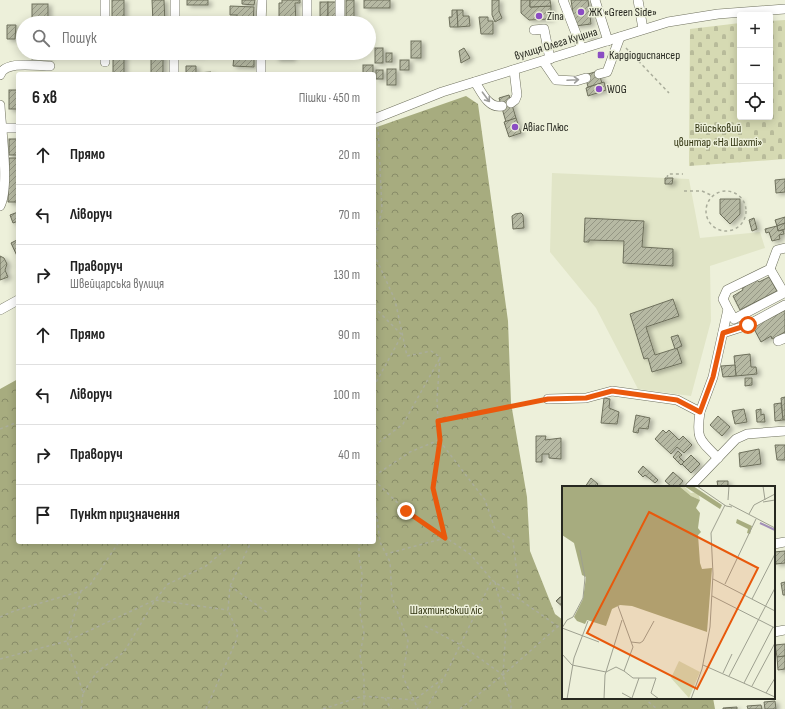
<!DOCTYPE html>
<html lang="uk">
<meta charset="utf-8">
<style>
body{margin:0;font-family:"Sofia Sans Condensed",sans-serif;background:#f6f6f6;color:#222}
.controls{position:absolute;right:12px;top:12px;display:grid;overflow:hidden;border-radius:4px;box-shadow:0 2px 10px #0003}
.controls button{width:36px;height:36px;display:grid;place-items:center;padding:0;border:0;border-bottom:1px solid #e0e0e0;background:#fff;color:#222;font:20px sans-serif}
.stop{position:absolute;width:12px;height:12px;margin:-9px;border:3px solid #ea580c;border-radius:50%;background:#fff}
.stop.end{background:#ea580c;border-color:#fff;box-shadow:0 1px 4px #0008}
.list{margin:0;padding:0;list-style:none}
h2{display:flex;justify-content:space-between;align-items:center;height:52px;margin:0;padding:0 16px;font-size:17px}
h2 small{font-size:13px;font-weight:400;color:#767676}
.list li{display:grid;grid-template-columns:26px 1fr auto;gap:12px;align-items:center;box-sizing:border-box;height:60px;padding:0 16px;border-top:1px solid #e0e0e0}
.list b{display:block;font-size:15px;white-space:nowrap}
.list p{margin:0;font-size:13px;white-space:nowrap;color:#767676}
.list em{font-size:13px;font-style:normal;color:#767676}
.icon{flex:none;width:22px;height:22px;fill:none;stroke:currentColor;stroke-width:2;stroke-linecap:round;stroke-linejoin:round}
.map{position:relative;flex:none;width:785px;height:709px;overflow:hidden}
.search{position:absolute;background:#fff;box-shadow:0 2px 10px #0003;left:16px;top:16px;width:360px;height:44px;display:flex;align-items:center;gap:10px;box-sizing:border-box;padding:0 14px;border-radius:22px;color:#767676;font-size:15px}
.panel{position:absolute;background:#fff;box-shadow:0 2px 10px #0003;left:16px;top:72px;width:360px;height:472px;border-radius:4px}
.map>svg:first-child{display:block}
.built{fill:#e1e5c7}
.forest{fill:url(#forest-crowns)}
.cemetery{fill:url(#cemetery-stones)}
.building{fill:url(#building-hatch);stroke:#6e705c;filter:url(#shadow)}
.lines{fill:none;stroke-linecap:round;stroke-linejoin:round}
.minor-casing{stroke:#70725f;stroke-width:10}
.path{stroke:#aaad9b;stroke-width:1.5;stroke-dasharray:3 3;stroke-linecap:butt}
.minor{stroke:#fff;stroke-width:9}
.oneway{stroke:#9e9e9b}
.route{stroke:#ea580c;stroke-width:5}
.poi-dot{fill:#8b4dc3;stroke:#edf0da;stroke-width:1.5}
.labels{text-anchor:middle;dominant-baseline:central;stroke-width:3;stroke-linejoin:round;paint-order:stroke}
.poi-label{font-size:12px;fill:#272820;stroke:#edf0da;text-anchor:start}
.street-label{font-size:12px;fill:#272820;stroke:#edf0da}
.park-label{font-size:12px;fill:#313410;stroke:#edf0da}
.inset-river{fill:none;stroke:#a18eb6;stroke-width:2}
.inset-road{fill:none;stroke:#9ea090;stroke-width:1}
.view{fill:#e8590c;fill-opacity:0.15;stroke:#e8590c;stroke-width:2}
.inset-edge{fill:none;stroke:#272820;stroke-width:2}
</style>
<div class="map">
<svg width="785" height="709" viewBox="0 0 785 709">
<defs>
<pattern id="forest-crowns" width="20" height="18" patternUnits="userSpaceOnUse"><rect width="20" height="18" fill="#a7ac7f"/><path d="M2 6a3 3 0 1 1 6 0M12 15a3 3 0 1 1 6 0" fill="none" stroke="#888c68"/></pattern>
<pattern id="cemetery-stones" width="16" height="16" patternUnits="userSpaceOnUse"><rect width="16" height="16" fill="#d6dab3"/><path d="M2 7V4a2 2 0 0 1 4 0v3zM10 15v-3a2 2 0 0 1 4 0v3z" fill="#b8bb9a"/></pattern>
<pattern id="building-hatch" width="6" height="6" patternUnits="userSpaceOnUse"><rect width="6" height="6" fill="#b6b9a3"/><path d="M-1 1l2-2M0 6l6-6M5 7l2-2" fill="none" stroke="#949684"/></pattern>
<filter id="shadow"><feDropShadow dx="3.5" dy="2" stdDeviation="2" flood-color="#0004"/></filter>
</defs>
<rect width="100%" height="100%" fill="#edf0da"/>
<polygon class="built" points="552,173 689,179 700,238 760,232 765,248 710,266 711,321 691,396 638,389 596,308 550,252"/>
<polygon class="forest" points="466,96 478,104 508,321 511,403 527,497 530,551 555,614 563,620 563,698 713,698 715,709 0,709 0,389 18,379 18,542 374,542 374,128"/>
<polygon class="cemetery" points="785,20 785,159 689,166 690,29 740,23 740,117 770,117 770,21"/>
<g class="building">
<rect x="112" y="0" width="12" height="23"/>
<polygon points="152,0 164,0 165,23 153,23"/>
<rect x="187" y="0" width="21" height="5"/>
<polygon points="242,0 255,0 254,5 242,4"/>
<polygon points="282,0 300,0 300,3 295,3 296,21 292,21 292,23 275,23 275,21 279,21 279,3 282,3"/>
<rect x="346" y="0" width="8" height="17"/>
<rect x="364" y="0" width="26" height="8"/>
<polygon points="492,0 499,0 499,11 502,18 495,22 492,15"/>
<polygon points="521,0 530,0 530,7 551,6 551,19 529,20 521,13"/>
<polygon points="530,0 550,0 551,6 530,7"/>
<polygon points="571,0 588,0 591,24 575,26"/>
<rect x="320" y="2" width="8" height="21"/>
<rect x="328" y="2" width="8" height="18"/>
<rect x="32" y="4" width="16" height="19"/>
<polygon points="230,6 254,7 253,23 237,23 237,15 230,15"/>
<polygon points="452,10 457,10 458,27 450,27 449,17 452,17"/>
<polygon points="457,10 463,10 463,16 469,16 470,26 458,27"/>
<polygon points="479,17 488,17 488,21 493,21 493,34 481,34"/>
<rect x="186" y="19" width="11" height="4"/>
<polygon points="7,25 16,25 15,39 7,39"/>
<polygon points="593,31 594,35 585,38 584,34"/>
<rect x="411" y="41" width="10" height="17"/>
<rect x="375" y="48" width="8" height="15"/>
<polygon points="464,48 470,58 461,63 459,51"/>
<rect x="32" y="53" width="16" height="6"/>
<rect x="113" y="53" width="11" height="21"/>
<rect x="151" y="53" width="12" height="21"/>
<rect x="186" y="53" width="16" height="2"/>
<rect x="276" y="53" width="16" height="6"/>
<rect x="386" y="53" width="6" height="9"/>
<polygon points="234,56 254,57 254,67 233,66"/>
<rect x="400" y="60" width="9" height="10"/>
<rect x="363" y="65" width="10" height="9"/>
<polygon points="186,66 196,66 196,73 211,72 211,74 186,74"/>
<rect x="387" y="69" width="9" height="16"/>
<rect x="376" y="70" width="7" height="9"/>
<polygon points="598,71 602,83 588,87 585,75"/>
<polygon points="604,82 606,90 588,96 586,88"/>
<rect x="9" y="90" width="9" height="19"/>
<polygon points="509,95 516,118 506,122 499,98"/>
<polygon points="516,118 521,133 509,137 504,122"/>
<rect x="9" y="139" width="9" height="16"/>
<polygon points="9,158 18,158 18,202 8,202"/>
<polygon points="665,178 673,178 672,184 665,184"/>
<polygon points="785,179 785,192 776,193 775,180"/>
<polygon points="720,199 740,199 740,214 730,224 720,214"/>
<polygon points="18,212 18,221 13,223 10,215"/>
<polygon points="521,213 523,215 524,228 513,229 512,216 515,214"/>
<polygon points="785,217 785,223 777,226 775,220"/>
<polygon points="585,218 644,221 642,247 673,249 673,266 623,263 624,241 589,240 589,242 584,242"/>
<polygon points="754,218 757,229 752,231 749,220"/>
<polygon points="785,223 785,229 778,231 777,226"/>
<polygon points="777,226 778,231 783,230 784,234 779,235 780,239 772,241 769,232 766,233 765,229"/>
<polygon points="17,240 18,241 18,258 11,243"/>
<polygon points="0,256 4,258 7,264 5,270 8,277 0,280"/>
<polygon points="769,277 777,291 740,310 733,296 743,290 742,288 757,280 759,282"/>
<polygon points="673,299 679,316 646,327 655,355 677,348 682,363 652,372 648,358 644,359 630,314"/>
<polygon points="785,310 785,332 772,339 771,336 761,342 753,327"/>
<polygon points="678,335 682,346 675,349 671,337"/>
<polygon points="750,354 751,367 756,367 757,374 736,376 734,356"/>
<polygon points="735,365 736,376 723,377 721,366"/>
<polygon points="745,378 752,378 752,385 745,386"/>
<polygon points="785,397 785,420 783,420 781,398"/>
<polygon points="604,398 610,399 609,408 619,412 617,424 601,423"/>
<polygon points="781,403 783,420 775,421 774,404"/>
<polygon points="744,409 747,422 735,424 732,411"/>
<polygon points="761,409 761,415 764,414 765,422 757,422 756,410"/>
<polygon points="636,415 650,418 648,429 639,428 638,433 633,432"/>
<polygon points="718,416 730,427 722,436 710,425"/>
<polygon points="663,430 666,433 669,430 679,440 683,436 692,445 684,453 677,447 671,454 655,439"/>
<polygon points="536,436 546,436 545,440 561,438 561,459 549,458 549,454 542,454 542,462 536,462"/>
<polygon points="775,445 785,445 785,460 777,460"/>
<polygon points="759,449 761,464 740,467 739,453"/>
<polygon points="678,451 682,455 679,457 684,462 681,465 673,457"/>
<polygon points="691,455 700,464 691,473 682,464"/>
<polygon points="643,466 658,480 655,483 645,475 643,477 638,472"/>
<polygon points="673,472 683,481 678,487 672,487 665,481"/>
<polygon points="591,478 598,484 595,487 585,487"/>
<polygon points="717,481 728,481 728,487 718,487"/>
<polygon points="785,551 785,563 776,564 774,552"/>
<polygon points="785,582 785,595 783,595 781,583"/>
<polygon points="560,597 563,597 563,607 556,601"/>
<polygon points="785,644 785,656 777,657 775,645"/>
<polygon points="785,656 785,669 778,670 777,657"/>
<polygon points="775,701 776,709 765,709 764,702"/>
<polygon points="761,705 762,709 748,709 747,706"/>
<polygon points="737,707 737,709 723,709 723,708"/>
</g>
<g class="lines">
<g class="minor-casing">
<g id="minor">
<polyline points="307,0 307,23"/>
<polyline points="563,0 582,49"/>
<polyline points="595,0 608,41"/>
<polyline points="638,0 643,29"/>
<polyline points="340,15 340,0"/>
<polyline points="105,23 105,0"/>
<polyline points="175,23 175,0"/>
<polyline points="261,23 262,0"/>
<polyline points="534,30 544,29 550,59"/>
<polyline points="543,61 556,80 576,81 586,78"/>
<polyline points="105,62 105,53"/>
<polyline points="174,74 174,53"/>
<polyline points="261,74 261,53"/>
<polyline points="599,74 607,72 620,37"/>
<path d="M0,75c5,-15 37,-9 50,-9"/>
<path d="M475,82c6,9 13,27 27,24"/>
<polyline points="511,103 515,100 517,95 514,70"/>
<path d="M0,105c1,24 10,82 0,101"/>
<polyline points="374,119 442,92 668,22 718,14 785,9"/>
<polyline points="0,128 18,128"/>
<polyline points="728,309 734,319 784,293 770,269"/>
<polyline points="0,310 18,300"/>
<polyline points="723,333 748,325 785,305"/>
<polyline points="778,341 785,338"/>
<path d="M548,399l38,-1 26,-7 65,9 23,12c-4,27 -1,27 18,46"/>
<polyline points="700,412 713,377 728,309 723,299 727,290 770,269 777,250 785,248"/>
<polyline points="690,487 736,439 747,434 785,431"/>
<polyline points="774,544 785,542"/>
<polyline points="774,632 785,630"/>
</g>
</g>
<g class="path">
<polyline points="626,48 669,93"/>
<polyline points="667,178 668,174 683,174"/>
<polyline points="684,191 702,191 713,196"/>
<circle cx="726" cy="211" r="20"/>
<polyline points="374,242 382,210 378,127"/>
<polyline points="374,254 395,300 407,356 431,351 440,357"/>
<polyline points="374,307 402,335 374,386"/>
<polyline points="440,357 437,399 439,440 485,500 495,529 513,540 520,599"/>
<polyline points="438,421 541,401"/>
<polyline points="0,429 18,422"/>
<polyline points="374,446 403,424 440,358"/>
<polyline points="374,476 410,452 439,440 433,488 445,538 386,554"/>
<polyline points="374,480 406,511 470,554 492,580 563,630"/>
<polyline points="374,495 380,542 390,562 392,597 408,641 403,677 418,709"/>
<polyline points="359,542 359,557 362,574 360,613 364,633 360,655 364,679 364,709"/>
<polyline points="495,582 506,628 503,675 511,703 511,709"/>
<polyline points="230,586 268,613"/>
<polyline points="0,617 14,611 81,591 90,585 119,542"/>
<polyline points="425,626 461,645 503,675"/>
<polyline points="0,659 67,641 155,600 168,584 206,566 234,542"/>
<polyline points="83,693 97,672 124,652 155,600 228,610"/>
<polyline points="385,698 391,709"/>
<polyline points="644,698 657,709"/>
<polyline points="81,709 83,693 67,641 81,591"/>
<polyline points="206,709 236,641 238,633 228,610 230,586 251,542"/>
<polyline points="323,709 363,696 414,700 444,678 492,580"/>
<polyline points="426,709 443,680"/>
<polyline points="460,709 503,675 563,622"/>
</g>
<use href="#minor" class="minor"/>
</g>
<defs><path id="oneway-shaft" d="M-6 0H5M1.5-3L5.5 0L1.5 3" fill="none" stroke-width="1.6" stroke-linecap="round" stroke-linejoin="round"/></defs>
<g class="oneway">
<use href="#oneway-shaft" transform="translate(573 80) rotate(-3)"/>
<use href="#oneway-shaft" transform="translate(486 97) rotate(53)"/>
</g>
<g class="lines">
<polyline class="route" points="406,511 445,538 433,488 440,440 438,421 548,399 586,398 612,391 677,400 700,412 713,377 723,333 748,325"/>
</g>
<g class="poi-dot">
<circle cx="581" cy="12" r="4"/>
<circle cx="539" cy="16" r="4"/>
<rect x="597" y="51" width="8" height="8" rx="2"/>
<circle cx="599" cy="89" r="4"/>
<circle cx="515" cy="127" r="4"/>
</g>
<g class="labels">
<g class="poi-label">
<text x="589" y="12">ЖК «Green Side»</text>
<text x="547" y="16">Zina</text>
<text x="609" y="55">Кардіодиспансер</text>
<text x="607" y="89">WOG</text>
<text x="523" y="127">Авіас Плюс</text>
</g>
<g class="street-label">
<text transform="translate(556 44) rotate(-17)">вулиця Олега Куцина</text>
</g>
<g class="park-label">
<text x="718" y="128">Військовий<tspan x="718" dy="14">цвинтар «На Шахті»</tspan></text>
<text x="446" y="610">Шахтинський ліс</text>
</g>
</g>
<g transform="translate(562 486)">
<rect width="213" height="213" fill="#edf0da"/>
<path d="M117,0h5l7,7 7,-1 2,8 -9,-4z" fill="#d6dab3"/>
<path d="M0,0h117l12,10 9,4 -4,8 4,5 -2,15 3,4 -3,3 2,28 2,6 10,-1 -5,64 -75,-26 -12,-1 -8,4 -6,17 -19,-6 -2,4 -8,-3 -3,-4 9,-18 3,-22 -4,-2 -8,-32 -12,-8zM122,0h9l29,19 -2,4zM175,33l15,7 -2,8 -3,-1 1,-4 -12,-6z" fill="#a7ac7f"/>
<path d="M117,175l21,11 -11,26 -18,-20z" fill="#d6dab3"/>
<path class="inset-river" d="M198,37l15,7"/>
<path class="inset-road" d="M135,0l29,20 6,1M201,0l2,14M166,14l1,-14M201,16l12,-2M167,18l46,24M187,28l5,-9 21,-11M151,93l62,32M163,98l31,-65M150,110l63,32M190,113l23,-45M56,120l15,41 -9,24 9,7h23l-5,15 8,6M0,142l5,-8 6,-3 10,-19 2,-20 -5,-28M0,142l37,14M69,156l9,1 3,-2 11,-20M0,168l10,11 34,7 10,-5 8,4M141,179l72,32M161,187l9,-19M167,190l46,-88M182,197l29,-56M190,200l23,-43M60,207l11,6M204,207l9,-15M70,212l7,-20M5,213l7,-41 14,-37M42,213l1,-24 17,-55M129,213l11,-30 8,-42 3,-53 -2,-41 14,-28"/>
<path class="view" d="M87,26l109,56 -61,121 -110,-56z"/>
<rect width="213" height="213" class="inset-edge"/>
</g>
</svg>
<div class="controls">
<button>+</button>
<button>−</button>
<button><svg class="icon" aria-label="locate" viewBox="0 0 24 24"><circle cx="12" cy="12" r="6"/><path d="M12 2v4M12 18v4M2 12h4M18 12h4"/></svg></button>
</div>
<div class="stop" style="left:748px;top:325px"></div>
<div class="stop end" style="left:406px;top:511px"></div>
<div class="search"><svg class="icon" aria-label="search" viewBox="0 0 24 24"><circle cx="10" cy="10" r="6"/><path d="M15 15l6 6"/></svg>Пошук</div>
<section class="panel">
<h2>6 хв<small>Пішки · 450 m</small></h2>
<ul class="list">
<li><svg class="icon" aria-label="ahead" viewBox="0 0 24 24"><path d="M12 20V5M6 11l6-6 6 6"/></svg><div><b>Прямо</b></div><em>20 m</em></li>
<li><svg class="icon" aria-label="left" viewBox="0 0 24 24"><path d="M17 20v-9H6M10 6l-5 5 5 5"/></svg><div><b>Ліворуч</b></div><em>70 m</em></li>
<li><svg class="icon" aria-label="right" viewBox="0 0 24 24"><path d="M7 20v-9h11M14 6l5 5-5 5"/></svg><div><b>Праворуч</b><p>Швейцарська вулиця</p></div><em>130 m</em></li>
<li><svg class="icon" aria-label="ahead" viewBox="0 0 24 24"><path d="M12 20V5M6 11l6-6 6 6"/></svg><div><b>Прямо</b></div><em>90 m</em></li>
<li><svg class="icon" aria-label="left" viewBox="0 0 24 24"><path d="M17 20v-9H6M10 6l-5 5 5 5"/></svg><div><b>Ліворуч</b></div><em>100 m</em></li>
<li><svg class="icon" aria-label="right" viewBox="0 0 24 24"><path d="M7 20v-9h11M14 6l5 5-5 5"/></svg><div><b>Праворуч</b></div><em>40 m</em></li>
<li><svg class="icon" aria-label="arrive" viewBox="0 0 24 24"><path d="M6 21V4h12l-3 4 3 4H6"/></svg><div><b>Пункт призначення</b></div></li>
</ul>
</section>
</div>
